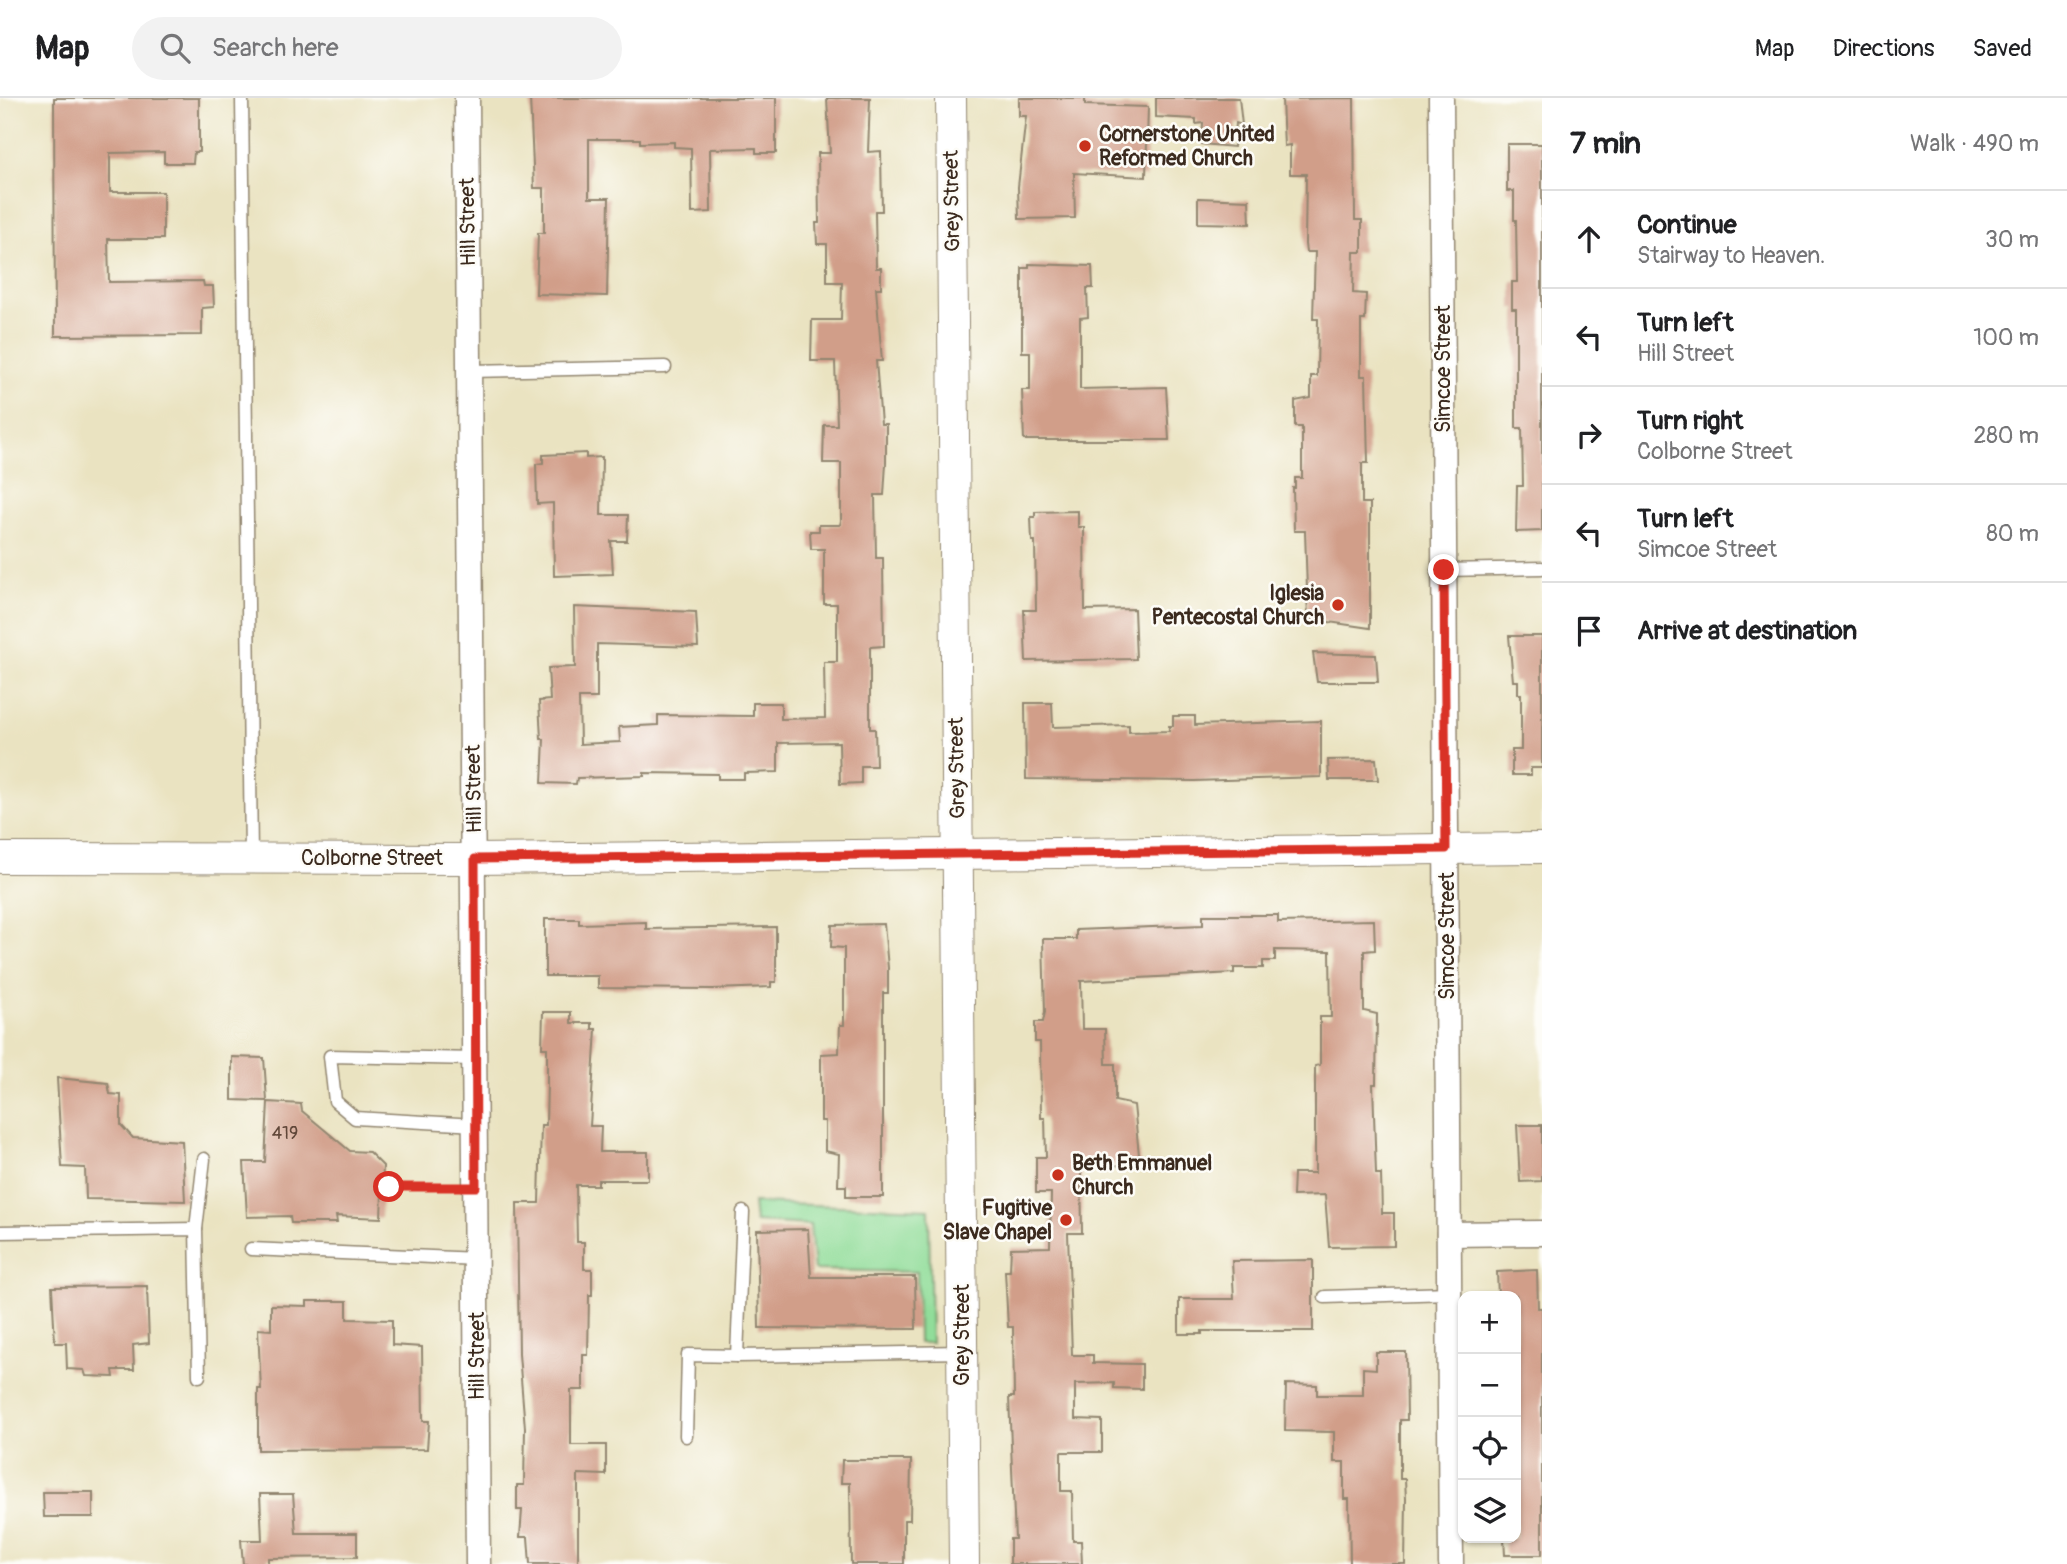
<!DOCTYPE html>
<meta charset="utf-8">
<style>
body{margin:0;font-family:Pangolin,sans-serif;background:#f2f2f2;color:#202124}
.controls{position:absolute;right:21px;bottom:21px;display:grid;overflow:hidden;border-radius:14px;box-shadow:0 2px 5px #0004}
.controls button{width:63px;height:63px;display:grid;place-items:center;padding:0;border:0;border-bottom:2px solid #e0e0e0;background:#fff;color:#202124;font:35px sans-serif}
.stop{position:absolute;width:21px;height:21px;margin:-16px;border:5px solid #d93025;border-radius:50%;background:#fff}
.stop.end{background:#d93025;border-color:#fff;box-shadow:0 2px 7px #0008}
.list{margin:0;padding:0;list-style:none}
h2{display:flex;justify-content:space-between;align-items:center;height:91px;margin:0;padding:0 28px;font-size:30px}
h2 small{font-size:23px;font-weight:400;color:#757577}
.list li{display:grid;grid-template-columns:46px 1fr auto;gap:21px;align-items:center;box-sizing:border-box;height:98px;padding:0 28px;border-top:2px solid #e0e0e0}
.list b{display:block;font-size:26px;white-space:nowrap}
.list p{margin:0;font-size:23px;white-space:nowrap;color:#757577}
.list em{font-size:23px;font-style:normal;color:#757577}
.icon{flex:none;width:38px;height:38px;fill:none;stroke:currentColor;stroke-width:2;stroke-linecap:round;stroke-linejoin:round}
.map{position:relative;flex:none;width:1542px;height:1466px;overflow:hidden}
header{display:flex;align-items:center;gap:42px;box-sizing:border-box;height:98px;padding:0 35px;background:#fff;border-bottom:2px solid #e0e0e0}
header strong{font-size:33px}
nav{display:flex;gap:38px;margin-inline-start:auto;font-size:24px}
.search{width:490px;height:63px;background:#f2f2f2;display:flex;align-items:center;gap:18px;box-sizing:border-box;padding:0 24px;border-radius:38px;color:#757577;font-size:26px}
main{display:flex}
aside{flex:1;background:#fff}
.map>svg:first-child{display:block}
.green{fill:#91dd9a;stroke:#66845c;stroke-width:2}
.building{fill:#d19e89}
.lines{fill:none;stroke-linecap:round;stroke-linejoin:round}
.service-casing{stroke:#928670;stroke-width:15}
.minor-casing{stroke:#928670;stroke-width:27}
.tertiary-casing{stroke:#928670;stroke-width:32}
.path{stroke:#928670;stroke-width:4.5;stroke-dasharray:2 5;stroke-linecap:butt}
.service{stroke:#fff;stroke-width:12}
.minor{stroke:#fff;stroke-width:24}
.tertiary{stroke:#fff;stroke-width:30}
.route{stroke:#d93025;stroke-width:9}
.poi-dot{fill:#c8321e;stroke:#fdfcf7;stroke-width:2.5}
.labels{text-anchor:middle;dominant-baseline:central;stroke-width:5;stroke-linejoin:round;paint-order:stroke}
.number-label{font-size:18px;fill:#604739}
.poi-label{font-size:21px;font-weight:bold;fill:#3b2a1e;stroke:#fdfcf7;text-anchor:start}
.street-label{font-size:21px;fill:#3b2a1e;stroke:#fdfcf7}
</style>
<header>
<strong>Map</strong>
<div class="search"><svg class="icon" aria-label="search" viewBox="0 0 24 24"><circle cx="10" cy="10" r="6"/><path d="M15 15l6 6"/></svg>Search here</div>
<nav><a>Map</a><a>Directions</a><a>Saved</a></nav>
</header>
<main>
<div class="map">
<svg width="1542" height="1466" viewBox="0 0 1542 1466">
<rect width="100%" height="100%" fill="#fdfcf7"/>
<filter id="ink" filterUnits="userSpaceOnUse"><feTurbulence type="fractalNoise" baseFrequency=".0143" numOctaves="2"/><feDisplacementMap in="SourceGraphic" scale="14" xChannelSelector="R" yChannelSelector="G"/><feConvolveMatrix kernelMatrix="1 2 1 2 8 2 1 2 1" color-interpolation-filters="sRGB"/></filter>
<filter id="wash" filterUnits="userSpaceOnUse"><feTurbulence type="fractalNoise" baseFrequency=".00686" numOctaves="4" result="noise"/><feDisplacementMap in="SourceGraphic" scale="28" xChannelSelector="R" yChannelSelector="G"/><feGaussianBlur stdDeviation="1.57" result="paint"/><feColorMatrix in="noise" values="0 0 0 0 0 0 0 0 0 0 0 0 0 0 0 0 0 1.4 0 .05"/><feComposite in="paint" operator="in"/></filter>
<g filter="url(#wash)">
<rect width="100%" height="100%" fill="#eae3c1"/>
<polygon class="green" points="753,1105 929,1111 931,1245 918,1245 917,1174 814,1172 810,1127 755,1124"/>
<g id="blocks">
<g class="building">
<polygon points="54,0 199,0 199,54 194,54 193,65 164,65 164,54 110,55 110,94 163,94 163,141 108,141 109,184 203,183 204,188 213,188 214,209 202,210 202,237 55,238"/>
<polygon points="530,0 776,0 776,55 756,55 756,50 710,51 711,114 692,115 691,50 674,49 674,44 640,45 640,41 589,41 589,100 609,100 607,198 536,196 538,135 544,135 544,90 534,90"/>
<polygon points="827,0 870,0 868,54 881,53 882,113 875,113 876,170 881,170 881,190 876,190 882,263 876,263 881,326 886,326 886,365 884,397 875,397 876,460 883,460 884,548 870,549 870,631 875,631 876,668 861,668 861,685 840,686 839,644 778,645 778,674 744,675 744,681 718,681 718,676 644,675 644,678 577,680 576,686 542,685 544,641 541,641 539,603 550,602 548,570 575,569 574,509 696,514 698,549 597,546 597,600 579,600 580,646 620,644 619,629 658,627 658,617 753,618 753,605 781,605 781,621 825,620 824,564 837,564 837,506 824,506 824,451 811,451 810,433 819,433 819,427 840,427 841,423 841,365 823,365 824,327 837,327 835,263 811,263 812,222 841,222 842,184 827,184 827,146 817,146 816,125 819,125 818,55 830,55"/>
<polygon points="1019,0 1085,0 1085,7 1148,9 1146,79 1074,75 1075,120 1019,121 1018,89 1026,18 1019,18"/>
<polygon points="1156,0 1239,0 1242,27 1236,25 1234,49 1202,46 1203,25 1196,26 1196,21 1156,19"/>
<polygon points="1354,0 1355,122 1362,122 1362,154 1354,154 1353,195 1366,196 1365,222 1361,222 1361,278 1366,278 1368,365 1362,365 1362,405 1370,405 1370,530 1308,521 1305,433 1294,433 1293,390 1295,390 1295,380 1302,380 1302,329 1295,329 1295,303 1311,300 1311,278 1317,278 1318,221 1313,221 1315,154 1306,154 1305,146 1306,76 1290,76 1290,47 1284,48 1282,1"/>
<polygon points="1507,46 1542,46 1542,433 1516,434 1517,388 1523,388 1522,330 1516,330 1516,211 1512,211 1512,184 1517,184 1516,122 1514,122 1514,93 1507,93"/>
<polygon points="1198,100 1249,102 1250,126 1198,125"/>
<polygon points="1029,166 1092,168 1093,190 1087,190 1088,219 1080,220 1080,291 1166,289 1169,342 1024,342 1022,292 1030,292 1030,254 1022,254 1022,170 1029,170"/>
<polygon points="586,355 586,360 602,359 601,417 628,417 627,443 611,443 613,476 554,478 553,405 537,406 536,366 543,365 543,357"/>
<polygon points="1078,413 1078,429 1084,429 1085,512 1134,511 1136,561 1026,563 1024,512 1036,512 1035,443 1032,443 1031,419 1035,419 1035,414"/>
<polygon points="1509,538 1542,538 1542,670 1531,670 1531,677 1512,677 1512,652 1521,652 1521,596 1518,596 1518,583 1513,583"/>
<polygon points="1313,555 1376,557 1378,584 1317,584"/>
<polygon points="1025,605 1052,605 1053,629 1129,627 1129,634 1169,633 1169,628 1173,628 1173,618 1195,618 1195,627 1321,623 1321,679 1194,683 1026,681"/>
<polygon points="1376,661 1378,682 1329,682 1328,662"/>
<polygon points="1203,817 1278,817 1278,824 1374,822 1375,852 1364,853 1364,913 1377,916 1376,986 1373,986 1376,1076 1381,1076 1382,1115 1394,1115 1394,1148 1329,1149 1325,1097 1293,1098 1294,1075 1315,1075 1315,968 1320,967 1320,919 1331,919 1330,853 1275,852 1275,863 1263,863 1263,870 1234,870 1234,875 1081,883 1082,931 1105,931 1106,966 1115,966 1115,1003 1134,1007 1140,1067 1081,1068 1082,1135 1068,1135 1072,1257 1093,1257 1093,1265 1142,1266 1142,1291 1114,1290 1114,1285 1075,1286 1075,1321 1102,1322 1102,1354 1061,1354 1061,1393 1072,1393 1073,1443 1081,1443 1082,1466 1010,1466 1010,1441 1015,1441 1009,1299 1014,1299 1013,1229 1008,1229 1005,1173 1010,1173 1011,1150 1050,1149 1051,1095 1036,1095 1036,1059 1046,1059 1045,1020 1041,1020 1040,944 1035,944 1035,924 1043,924 1045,914 1043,841 1076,841 1076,832 1203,827"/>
<polygon points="545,821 579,821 579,826 646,824 646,831 776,829 776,884 771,884 771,889 713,891 598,890 598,878 545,878"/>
<polygon points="884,826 888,870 888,895 883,895 883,1099 846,1099 846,1088 838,1088 839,1056 825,1053 825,1023 821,1023 821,956 839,955 840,927 844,927 844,850 831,849 832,827"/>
<polygon points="543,914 571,914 571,925 592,925 592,931 596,931 590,1028 601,1028 600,1054 648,1054 648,1082 598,1082 598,1087 576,1087 577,1144 584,1144 584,1171 592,1171 592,1197 589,1197 588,1257 583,1257 583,1292 571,1292 571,1347 606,1347 606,1377 578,1376 578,1466 530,1466 528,1439 520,1439 522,1412 517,1412 517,1387 524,1387 525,1330 519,1256 517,1105 539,1105 541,1027 546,1027 547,985 547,950 542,950"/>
<polygon points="232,959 264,960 267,1003 232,1002"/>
<polygon points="57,980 108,985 110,996 121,997 121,1027 133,1040 182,1043 185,1103 86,1101 85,1070 62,1069"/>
<polygon points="268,1004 301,1006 302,1013 350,1053 369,1054 383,1068 381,1120 336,1118 337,1125 291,1125 290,1118 247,1119 244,1064 265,1064"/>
<polygon points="1517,1027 1542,1027 1542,1083 1520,1084"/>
<polygon points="808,1131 811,1179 915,1179 916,1231 759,1230 757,1132"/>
<polygon points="1313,1162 1313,1233 1202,1233 1202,1236 1179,1236 1179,1201 1234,1201 1232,1163"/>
<polygon points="1537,1172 1538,1210 1542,1210 1542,1457 1505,1457 1504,1440 1516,1440 1516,1197 1498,1198 1497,1174"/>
<polygon points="147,1188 149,1245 133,1247 134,1272 113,1272 114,1279 86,1278 84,1272 67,1271 66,1245 55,1245 52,1189"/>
<polygon points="307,1203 347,1203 347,1221 392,1222 392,1247 422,1249 423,1323 429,1323 427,1351 258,1352 258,1291 261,1291 258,1231 271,1232 271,1207 307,1208"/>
<polygon points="1376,1254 1406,1254 1407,1322 1400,1322 1400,1381 1405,1381 1406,1401 1405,1466 1350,1466 1349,1401 1344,1401 1344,1364 1334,1364 1334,1334 1285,1333 1286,1286 1317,1287 1317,1297 1363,1297 1363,1270 1376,1271"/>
<polygon points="842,1362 911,1362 910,1422 904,1422 904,1466 851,1466 850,1385 841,1385"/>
<polygon points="43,1394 93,1394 93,1419 44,1419"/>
<polygon points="260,1396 293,1396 296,1435 357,1435 357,1459 268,1460 268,1466 243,1466 241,1442 262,1442"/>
</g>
</g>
</g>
<g filter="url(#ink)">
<use href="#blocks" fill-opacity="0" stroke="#928670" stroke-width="2"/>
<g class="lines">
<g class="service-casing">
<g id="service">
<polyline points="242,0 251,759"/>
<polyline points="470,273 665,269"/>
<polyline points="1444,472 1542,470"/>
<polyline points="476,961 330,958 335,1003 355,1020 476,1027"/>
<polyline points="743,1114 737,1258 962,1254"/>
<polyline points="196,1131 204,1061"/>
<polyline points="0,1134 196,1131 199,1278"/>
<polyline points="251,1151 477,1161"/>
<polyline points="1325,1199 1449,1195"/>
<polyline points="686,1338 688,1257 737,1258"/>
</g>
</g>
<g class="minor-casing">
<g id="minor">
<polyline points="467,0 478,1466"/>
<polyline points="1441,0 1451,1466"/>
<polyline points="1449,1136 1542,1135"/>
</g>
</g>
<g class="tertiary-casing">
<g id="tertiary">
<polyline points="951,0 964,1466"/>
<polyline points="0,760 475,761 1542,750"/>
</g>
</g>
<polyline class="path" points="389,1089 454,1089"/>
<use href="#service" class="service"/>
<use href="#minor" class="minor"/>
<use href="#tertiary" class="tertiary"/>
</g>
</g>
<g class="lines" filter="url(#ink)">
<polyline class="route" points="389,1089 476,1089 475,761 1446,751 1444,472"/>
</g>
<g class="poi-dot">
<circle cx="1085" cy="48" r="7"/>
<circle cx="1338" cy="507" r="7"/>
<circle cx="1058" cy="1077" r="7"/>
<circle cx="1066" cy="1122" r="7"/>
</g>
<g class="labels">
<g class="number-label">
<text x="285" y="1035">419</text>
</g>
<g class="poi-label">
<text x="1099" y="36">Cornerstone United<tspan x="1099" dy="24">Reformed Church</tspan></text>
<text x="1324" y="495" text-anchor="end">Iglesia<tspan x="1324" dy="24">Pentecostal Church</tspan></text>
<text x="1072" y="1065">Beth Emmanuel<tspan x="1072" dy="24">Church</tspan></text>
<text x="1052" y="1110" text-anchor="end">Fugitive<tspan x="1052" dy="24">Slave Chapel</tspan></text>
</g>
<g class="street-label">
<text transform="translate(952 103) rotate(-91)">Grey Street</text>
<text transform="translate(468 124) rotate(-91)">Hill Street</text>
<text transform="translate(1443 271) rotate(-90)">Simcoe Street</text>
<text transform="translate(957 670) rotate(-91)">Grey Street</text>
<text transform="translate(474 691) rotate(-91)">Hill Street</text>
<text x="372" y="760">Colborne Street</text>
<text transform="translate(1447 838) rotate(-90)">Simcoe Street</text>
<text transform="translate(962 1237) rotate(-90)">Grey Street</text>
<text transform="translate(477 1258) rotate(-90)">Hill Street</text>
</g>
</g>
</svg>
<div class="controls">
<button>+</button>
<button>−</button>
<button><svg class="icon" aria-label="locate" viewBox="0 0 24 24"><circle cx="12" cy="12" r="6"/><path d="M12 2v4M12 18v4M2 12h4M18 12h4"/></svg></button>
<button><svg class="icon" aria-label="layers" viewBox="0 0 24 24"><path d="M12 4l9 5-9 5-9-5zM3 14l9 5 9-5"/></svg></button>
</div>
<div class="stop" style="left:389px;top:1089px"></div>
<div class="stop end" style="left:1444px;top:472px"></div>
</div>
<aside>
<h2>7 min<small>Walk · 490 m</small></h2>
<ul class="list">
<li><svg class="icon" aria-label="ahead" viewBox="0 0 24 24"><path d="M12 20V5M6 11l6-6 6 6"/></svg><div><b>Continue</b><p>Stairway to Heaven.</p></div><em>30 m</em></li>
<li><svg class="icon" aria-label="left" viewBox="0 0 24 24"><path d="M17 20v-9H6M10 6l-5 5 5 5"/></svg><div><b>Turn left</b><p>Hill Street</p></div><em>100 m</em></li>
<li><svg class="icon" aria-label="right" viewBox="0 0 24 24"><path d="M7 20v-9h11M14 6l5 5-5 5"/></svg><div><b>Turn right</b><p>Colborne Street</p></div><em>280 m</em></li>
<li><svg class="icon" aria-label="left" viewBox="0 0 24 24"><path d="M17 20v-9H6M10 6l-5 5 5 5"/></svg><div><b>Turn left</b><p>Simcoe Street</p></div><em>80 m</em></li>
<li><svg class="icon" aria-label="arrive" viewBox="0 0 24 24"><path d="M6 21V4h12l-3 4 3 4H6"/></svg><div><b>Arrive at destination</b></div></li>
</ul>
</aside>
</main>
